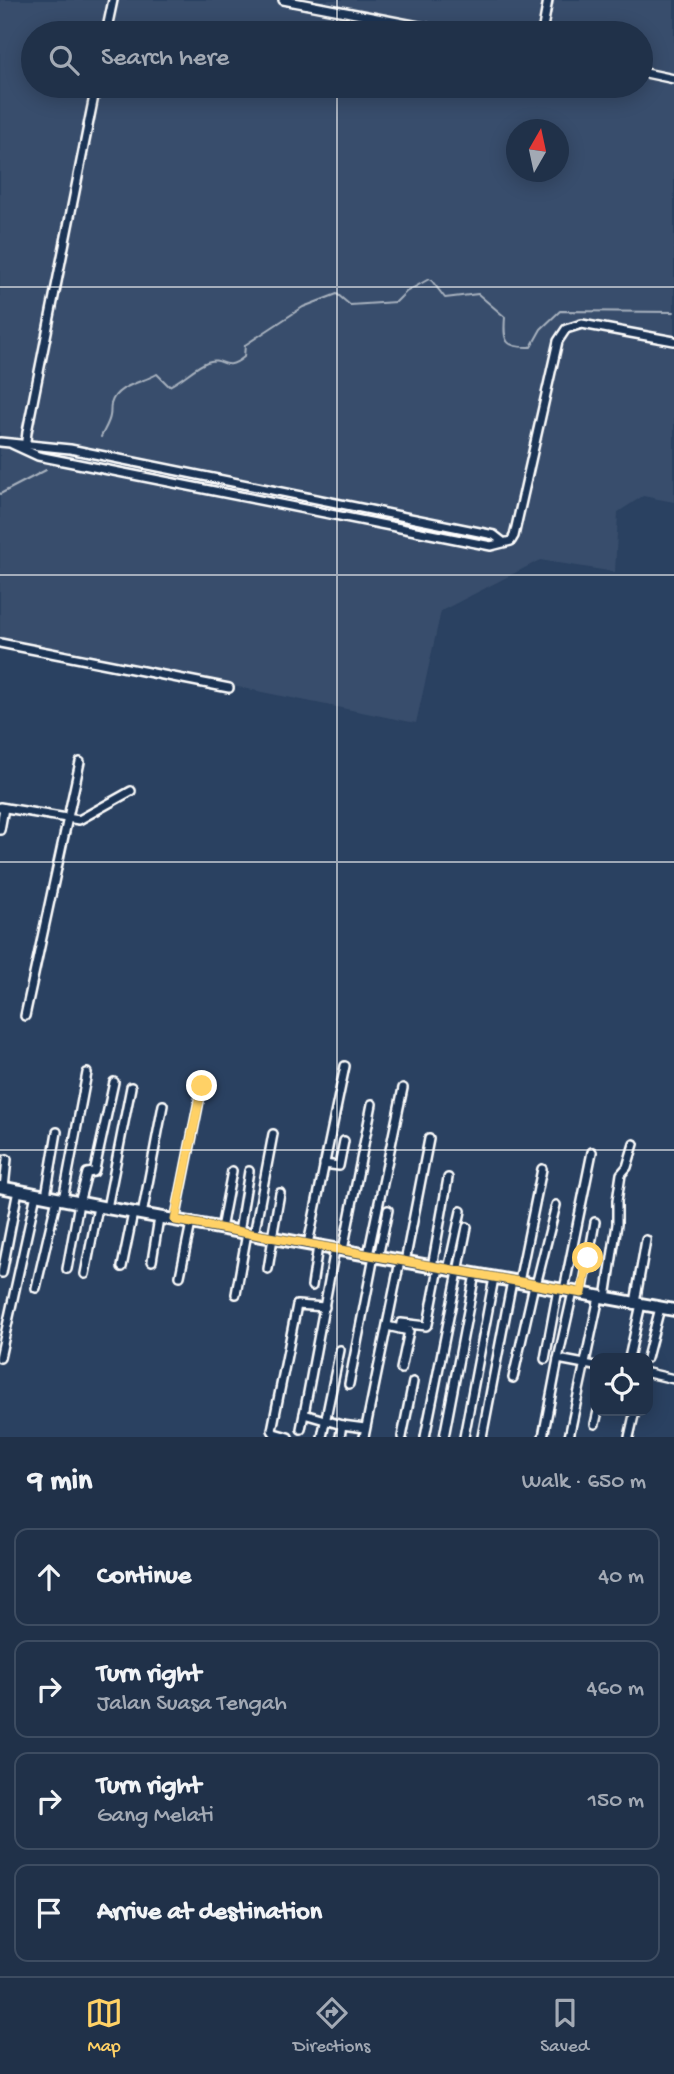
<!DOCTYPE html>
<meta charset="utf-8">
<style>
body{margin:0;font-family:"Gochi Hand",sans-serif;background:#283950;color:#f1f3f6}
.controls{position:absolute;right:21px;bottom:21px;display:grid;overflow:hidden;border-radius:14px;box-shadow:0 4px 18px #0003}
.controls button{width:63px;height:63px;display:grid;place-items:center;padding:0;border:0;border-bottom:2px solid #3d4c61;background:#203149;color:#f1f3f6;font:35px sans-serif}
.compass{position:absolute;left:506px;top:119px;width:63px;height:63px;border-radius:50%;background:#203149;box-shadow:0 4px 18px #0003;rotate:9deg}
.stop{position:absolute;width:21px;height:21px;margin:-16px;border:5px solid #ffd166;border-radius:50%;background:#fff}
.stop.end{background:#ffd166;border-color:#fff;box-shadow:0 2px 7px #0008}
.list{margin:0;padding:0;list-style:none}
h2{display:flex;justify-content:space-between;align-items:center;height:91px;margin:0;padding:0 28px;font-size:30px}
h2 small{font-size:23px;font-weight:400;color:#a2a9b4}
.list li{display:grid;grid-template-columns:46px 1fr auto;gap:21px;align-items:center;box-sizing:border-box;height:98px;margin:0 14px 14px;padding:0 14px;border:2px solid #3d4c61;border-radius:14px}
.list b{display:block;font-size:26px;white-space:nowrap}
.list p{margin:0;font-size:23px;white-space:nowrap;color:#a2a9b4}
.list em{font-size:23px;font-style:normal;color:#a2a9b4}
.icon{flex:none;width:38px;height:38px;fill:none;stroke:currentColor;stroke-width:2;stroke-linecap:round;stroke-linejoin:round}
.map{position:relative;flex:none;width:674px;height:1437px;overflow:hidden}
.search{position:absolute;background:#203149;box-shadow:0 4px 18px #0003;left:21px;right:21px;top:21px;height:77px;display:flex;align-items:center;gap:18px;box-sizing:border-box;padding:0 24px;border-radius:38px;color:#a2a9b4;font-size:26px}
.sheet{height:539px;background:#203149}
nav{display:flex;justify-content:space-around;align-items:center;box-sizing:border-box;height:98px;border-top:2px solid #3d4c61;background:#203149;font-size:19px;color:#a2a9b4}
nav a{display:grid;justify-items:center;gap:4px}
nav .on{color:#ffd166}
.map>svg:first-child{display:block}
.built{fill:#394e6c;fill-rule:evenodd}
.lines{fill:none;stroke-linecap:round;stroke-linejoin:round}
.stream{stroke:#a7b1be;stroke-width:2}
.street-casing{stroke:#fff;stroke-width:12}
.secondary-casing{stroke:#fff;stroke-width:16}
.street{stroke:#1d3557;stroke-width:7}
.secondary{stroke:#1d3557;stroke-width:10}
.route{stroke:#ffd166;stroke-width:9}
.grid{fill:none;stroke:#fff;stroke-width:2;stroke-opacity:0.55}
</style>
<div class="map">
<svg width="674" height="1437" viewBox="0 0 674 1437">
<rect width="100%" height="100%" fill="#2a4161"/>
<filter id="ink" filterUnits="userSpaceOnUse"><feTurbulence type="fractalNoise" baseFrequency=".0143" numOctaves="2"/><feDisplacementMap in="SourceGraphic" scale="14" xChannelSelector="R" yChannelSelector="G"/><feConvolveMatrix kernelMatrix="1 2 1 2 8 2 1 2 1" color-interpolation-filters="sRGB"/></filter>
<g filter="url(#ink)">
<path class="built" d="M0,0h674v502l-31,-6 -25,16 -3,60 -75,-12 -99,51 -25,112 -416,-84zM33,33h608v53h-608zM516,130h42v42h-42z"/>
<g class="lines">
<g class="stream">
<path d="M101,437c3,-7 8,-14 9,-21 1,-4 0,-8 1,-12 5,-19 31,-21 46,-30l12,12c14,-6 25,-19 38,-24 17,-7 16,12 37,-5l1,-12 58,-38 34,-13 13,11 46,-3 10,-10 23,-13 3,2 13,17 33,-4 27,23c-2,25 0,31 26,30l10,-18 19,-18 114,1"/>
<polyline points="0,494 46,470"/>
</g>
<g class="street-casing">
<g id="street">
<polyline points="283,0 455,33"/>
<polyline points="106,33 113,0"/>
<polyline points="542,33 548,0"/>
<polyline points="641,72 674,79"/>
<polyline points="0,442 70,449 494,535 503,542"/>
<polyline points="12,444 38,456 491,546 511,541 514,536 558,341 566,329 582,324 674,341"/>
<polyline points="25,449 27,432 96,86"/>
<polyline points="0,643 229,688"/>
<polyline points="0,807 79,820 131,791"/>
<polyline points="0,830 4,808"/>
<polyline points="25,1016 80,762"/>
<polyline points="324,1164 339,1166 344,1141"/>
<polyline points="4,1188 7,1159"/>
<polyline points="46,1196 57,1132"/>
<polyline points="63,1200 87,1073"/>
<polyline points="107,1208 131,1087"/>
<polyline points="142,1215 163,1105"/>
<polyline points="175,1221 202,1086 201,1083 196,1082"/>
<polyline points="221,1229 232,1171"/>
<polyline points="239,1232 249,1171"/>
<polyline points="254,1235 273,1134"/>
<polyline points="272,1238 280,1193"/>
<polyline points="308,1244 345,1066"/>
<polyline points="343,1250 372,1104"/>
<polyline points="368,1255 403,1088"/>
<polyline points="378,1257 388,1210"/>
<polyline points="152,1261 159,1218"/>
<polyline points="405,1262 429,1139"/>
<polyline points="122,1267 133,1213"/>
<polyline points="432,1267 448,1178"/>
<polyline points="67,1269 79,1203 87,1173 94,1172 95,1169 114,1082"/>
<polyline points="268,1269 273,1238"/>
<polyline points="448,1270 461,1211"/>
<polyline points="2,1273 18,1190"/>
<polyline points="85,1274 98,1207"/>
<polyline points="180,1276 191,1223"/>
<polyline points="519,1282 542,1169"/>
<polyline points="536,1285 556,1205"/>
<polyline points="312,1286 318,1246"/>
<polyline points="36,1288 57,1198"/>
<polyline points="564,1290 592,1152"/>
<polyline points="236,1294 247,1233"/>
<polyline points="582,1294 595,1222"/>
<polyline points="606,1298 617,1224 617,1201 621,1174 627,1167 634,1144"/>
<polyline points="635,1303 646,1240"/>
<polyline points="387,1326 409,1331 401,1369"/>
<polyline points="400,1329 401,1323 426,1326 428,1324 439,1268"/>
<polyline points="0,1358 36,1194"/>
<polyline points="629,1358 641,1304"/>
<polyline points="647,1358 660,1308"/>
<polyline points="545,1359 558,1289"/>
<polyline points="558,1359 573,1292"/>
<polyline points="648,1373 674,1379"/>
<polyline points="513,1378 534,1285"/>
<polyline points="349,1384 374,1256"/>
<polyline points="304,1414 335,1249"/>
<polyline points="595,1424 598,1411"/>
<polyline points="301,1429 304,1414 342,1425 365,1428"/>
<polyline points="288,1437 274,1433 272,1430 297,1305 325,1307"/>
<polyline points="322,1437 340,1350"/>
<polyline points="340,1437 342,1425"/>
<polyline points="364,1437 400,1261"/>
<polyline points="402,1437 413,1382"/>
<polyline points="425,1437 467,1227"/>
<polyline points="444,1437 475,1274"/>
<polyline points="464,1437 494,1278"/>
<polyline points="482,1437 512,1281"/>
<polyline points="543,1437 558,1359 595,1366"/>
<polyline points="569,1437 599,1297"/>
<polyline points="629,1437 635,1411"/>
</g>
</g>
<g class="secondary-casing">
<polyline id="secondary" points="0,1187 107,1208 674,1310"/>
</g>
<use href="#street" class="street"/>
<use href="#secondary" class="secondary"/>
</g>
</g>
<g class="lines" filter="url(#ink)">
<polyline class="route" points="202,1086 175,1220 582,1293 588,1258"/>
</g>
<path class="grid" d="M337,0v33M337,86v1351M0,287h674M0,575h674M0,862h674M0,1150h674"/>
</svg>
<div class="controls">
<button><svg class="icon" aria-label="locate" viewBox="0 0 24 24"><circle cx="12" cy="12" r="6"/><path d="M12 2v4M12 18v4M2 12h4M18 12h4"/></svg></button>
</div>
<svg class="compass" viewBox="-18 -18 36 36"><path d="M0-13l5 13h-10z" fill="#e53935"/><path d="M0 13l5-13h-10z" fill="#a2a9b4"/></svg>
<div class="stop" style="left:588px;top:1258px"></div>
<div class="stop end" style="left:202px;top:1086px"></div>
<div class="search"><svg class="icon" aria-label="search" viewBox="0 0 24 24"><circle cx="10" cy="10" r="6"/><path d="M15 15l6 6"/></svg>Search here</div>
</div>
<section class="sheet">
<h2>9 min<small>Walk · 650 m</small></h2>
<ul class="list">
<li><svg class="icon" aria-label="ahead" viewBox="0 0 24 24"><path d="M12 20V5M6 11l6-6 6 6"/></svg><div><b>Continue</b></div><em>40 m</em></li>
<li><svg class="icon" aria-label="right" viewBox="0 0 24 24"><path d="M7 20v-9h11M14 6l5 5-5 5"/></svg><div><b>Turn right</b><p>Jalan Suasa Tengah</p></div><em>460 m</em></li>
<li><svg class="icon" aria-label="right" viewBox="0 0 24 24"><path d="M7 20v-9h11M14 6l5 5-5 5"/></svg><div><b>Turn right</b><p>Gang Melati</p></div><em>150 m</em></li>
<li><svg class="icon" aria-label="arrive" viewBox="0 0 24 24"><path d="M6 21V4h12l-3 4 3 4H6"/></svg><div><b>Arrive at destination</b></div></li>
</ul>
</section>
<nav>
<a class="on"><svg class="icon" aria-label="map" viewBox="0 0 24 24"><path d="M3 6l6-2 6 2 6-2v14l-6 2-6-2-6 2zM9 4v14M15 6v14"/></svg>Map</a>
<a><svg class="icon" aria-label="directions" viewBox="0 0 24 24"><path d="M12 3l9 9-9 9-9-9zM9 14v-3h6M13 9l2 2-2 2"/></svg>Directions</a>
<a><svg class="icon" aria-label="saved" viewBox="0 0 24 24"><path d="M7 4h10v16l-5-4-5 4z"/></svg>Saved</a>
</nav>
